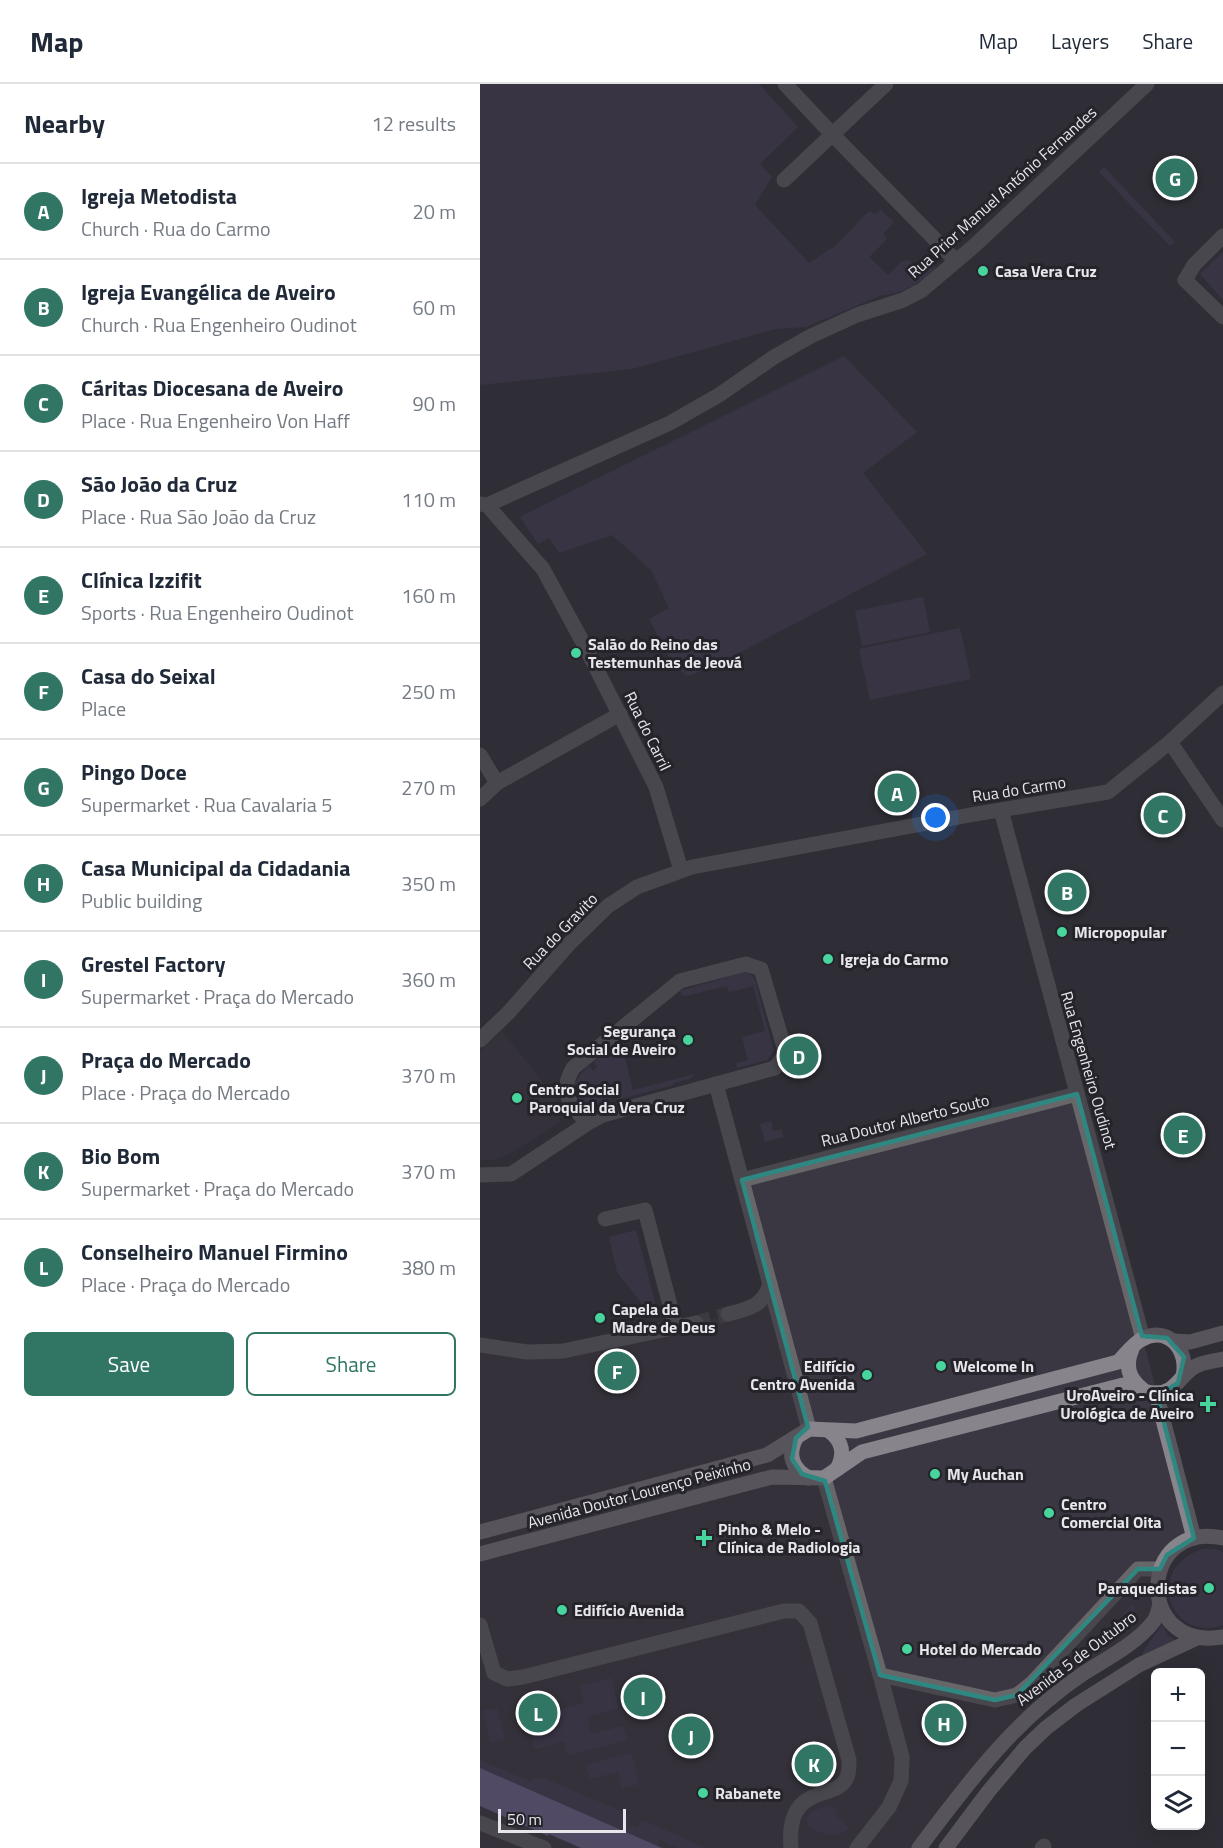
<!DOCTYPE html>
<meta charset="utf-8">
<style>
body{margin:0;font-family:"Titillium Web",sans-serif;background:#f2f2f3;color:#1f2937}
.controls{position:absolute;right:18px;bottom:18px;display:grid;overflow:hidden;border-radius:9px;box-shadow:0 6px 24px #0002}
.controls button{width:54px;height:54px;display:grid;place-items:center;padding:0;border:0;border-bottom:2px solid #e0e1e3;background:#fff;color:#1f2937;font:30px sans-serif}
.scale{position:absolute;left:18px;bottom:15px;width:128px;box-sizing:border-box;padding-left:6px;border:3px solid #e7e6ea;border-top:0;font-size:16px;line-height:21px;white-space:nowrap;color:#e7e6ea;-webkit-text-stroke:4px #26242b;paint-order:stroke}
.you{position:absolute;left:456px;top:734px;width:21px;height:21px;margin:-15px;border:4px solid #fff;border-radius:50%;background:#1a73e8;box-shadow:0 0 0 9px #1a73e833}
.badge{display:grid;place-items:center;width:39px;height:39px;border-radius:50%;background:#317665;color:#fff;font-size:20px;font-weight:700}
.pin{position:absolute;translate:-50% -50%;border:3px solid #fff;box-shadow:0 2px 6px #0006}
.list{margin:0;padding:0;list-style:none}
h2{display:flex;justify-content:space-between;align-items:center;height:78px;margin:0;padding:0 24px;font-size:26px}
h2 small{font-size:20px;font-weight:400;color:#747a83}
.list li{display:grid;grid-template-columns:39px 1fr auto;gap:18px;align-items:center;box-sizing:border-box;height:96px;padding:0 24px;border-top:2px solid #e0e1e3}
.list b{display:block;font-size:22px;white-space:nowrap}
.list p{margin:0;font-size:20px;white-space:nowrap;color:#747a83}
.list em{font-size:20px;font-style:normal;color:#747a83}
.actions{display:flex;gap:12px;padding:18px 24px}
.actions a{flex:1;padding:14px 0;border:2px solid #317665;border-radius:9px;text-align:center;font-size:21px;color:#317665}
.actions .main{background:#317665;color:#fff}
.icon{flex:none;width:33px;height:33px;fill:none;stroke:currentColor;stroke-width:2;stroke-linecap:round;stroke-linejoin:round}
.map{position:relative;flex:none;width:743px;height:1764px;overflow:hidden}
header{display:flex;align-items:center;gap:36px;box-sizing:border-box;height:84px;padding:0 30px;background:#fff;border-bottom:2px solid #e0e1e3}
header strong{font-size:28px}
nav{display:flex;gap:33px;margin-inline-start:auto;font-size:21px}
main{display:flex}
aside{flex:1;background:#fff}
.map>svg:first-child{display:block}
.built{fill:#3a3742}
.green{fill:#443d58}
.water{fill:#7a6d9e}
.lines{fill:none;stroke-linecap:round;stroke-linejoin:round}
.minor-tunnel{stroke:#4b4a50;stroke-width:15;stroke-dasharray:15 8;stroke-linecap:butt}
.pedestrian{stroke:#67676a;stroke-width:15}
.minor{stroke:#67676a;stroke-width:15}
.secondary{stroke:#87858b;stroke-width:15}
.marked{fill:none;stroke:#2f8781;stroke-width:4.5;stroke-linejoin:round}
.poi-dot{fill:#47d49d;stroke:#26242b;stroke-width:2}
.labels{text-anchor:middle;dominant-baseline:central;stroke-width:6;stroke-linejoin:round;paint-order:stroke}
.street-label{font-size:16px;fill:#e7e6ea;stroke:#26242b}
.poi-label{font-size:16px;font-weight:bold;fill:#e7e6ea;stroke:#26242b;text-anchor:start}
</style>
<header>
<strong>Map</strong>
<nav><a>Map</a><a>Layers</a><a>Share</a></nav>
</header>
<main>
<aside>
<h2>Nearby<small>12 results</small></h2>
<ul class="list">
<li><span class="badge">A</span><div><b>Igreja Metodista</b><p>Church · Rua do Carmo</p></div><em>20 m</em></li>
<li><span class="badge">B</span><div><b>Igreja Evangélica de Aveiro</b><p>Church · Rua Engenheiro Oudinot</p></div><em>60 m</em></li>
<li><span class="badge">C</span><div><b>Cáritas Diocesana de Aveiro</b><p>Place · Rua Engenheiro Von Haff</p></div><em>90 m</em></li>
<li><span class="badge">D</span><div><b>São João da Cruz</b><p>Place · Rua São João da Cruz</p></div><em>110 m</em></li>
<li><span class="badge">E</span><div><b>Clínica Izzifit</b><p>Sports · Rua Engenheiro Oudinot</p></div><em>160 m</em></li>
<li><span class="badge">F</span><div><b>Casa do Seixal</b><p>Place</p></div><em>250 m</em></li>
<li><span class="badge">G</span><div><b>Pingo Doce</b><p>Supermarket · Rua Cavalaria 5</p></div><em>270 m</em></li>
<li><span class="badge">H</span><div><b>Casa Municipal da Cidadania</b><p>Public building</p></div><em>350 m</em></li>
<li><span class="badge">I</span><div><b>Grestel Factory</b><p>Supermarket · Praça do Mercado</p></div><em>360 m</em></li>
<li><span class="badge">J</span><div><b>Praça do Mercado</b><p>Place · Praça do Mercado</p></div><em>370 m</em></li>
<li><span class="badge">K</span><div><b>Bio Bom</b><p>Supermarket · Praça do Mercado</p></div><em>370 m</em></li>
<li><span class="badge">L</span><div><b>Conselheiro Manuel Firmino</b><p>Place · Praça do Mercado</p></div><em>380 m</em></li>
</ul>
<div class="actions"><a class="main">Save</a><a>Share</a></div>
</aside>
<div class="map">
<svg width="743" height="1764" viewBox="0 0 743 1764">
<rect width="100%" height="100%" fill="#302e35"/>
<g class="built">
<polygon points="22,947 73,1011 80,1034 79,1039 74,1042 29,1070 14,1076 0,1076 0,967"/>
<polygon points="597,1010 663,1255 714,1454 687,1471 674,1537 550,1630 439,1764 0,1764 0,1261 47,1268 216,1239 272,1225 288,1208 262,1096"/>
</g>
<g class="green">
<path d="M0,0h279l39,43 -38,37 12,13 -17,28 54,58 27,-18 33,-34 5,3 7,-4 13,12 -11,12 4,5 -18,18 19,18 14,-14 7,-1 11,12 10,-10 6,6c-15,13 -34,27 -54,27l-76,32 -30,2 -144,40 -152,16z"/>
<polygon points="624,83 695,158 690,162 619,88"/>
<polygon points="743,168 743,216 720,190"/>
<polygon points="364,272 437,348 383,389 447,470 230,584 208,592 194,583 169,535 189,524 171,486 132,451 79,469 69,454 58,460 40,433"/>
<polygon points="443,513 450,548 382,562 375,527"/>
<polygon points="480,544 491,595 390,616 379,565"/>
<polygon points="265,888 270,889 275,896 294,967 287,976 257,984 256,979 268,976 262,953 285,947 273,902 249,908 247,902 205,912 202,911 200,907"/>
<path d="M159,941l7,1 10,8 -35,9 12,47 62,-16 -6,5 -15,4v2l-57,15 -2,-5 -6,1 2,5 -15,4 -13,-2c-14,-14 -7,-26 6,-37l4,5 4,-4 -3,-5z"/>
<polygon points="291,1037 293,1047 301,1045 303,1053 285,1058 280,1040"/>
<polygon points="156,1146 177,1226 171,1231 137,1188 129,1153"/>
<path d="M723,1465h13l7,3v73c-52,18 -81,-56 -20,-76z"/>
<polygon points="651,1521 656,1525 629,1552 634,1558 598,1582"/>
<polygon points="682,1541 688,1551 698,1558 665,1573 662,1569"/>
<polygon points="131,1594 139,1624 107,1633 111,1650 143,1642 147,1656 88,1671 84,1657 55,1665 43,1621 71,1613 75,1626 104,1619 100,1602"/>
<polygon points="17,1624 25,1655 11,1659 3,1627"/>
<polygon points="151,1669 159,1700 142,1704 138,1688 110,1695 106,1681"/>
<polygon points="0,1676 49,1697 61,1693 150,1731 148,1741 157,1744 162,1736 226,1764 199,1764 180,1756 177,1762 0,1684"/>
<path d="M349,1722l6,1 2,10 12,11c-17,20 -72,-11 -20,-22z"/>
</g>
<polygon class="water" points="0,1684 182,1764 101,1764 69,1750 68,1752 0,1722"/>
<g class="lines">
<polyline class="minor-tunnel" points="216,1239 248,1230"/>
<g class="pedestrian">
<polyline points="705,196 743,233"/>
<polyline points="0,1739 64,1764"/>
</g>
<g class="minor">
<polyline points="305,0 352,50 476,177"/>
<polyline points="304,96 406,0"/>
<polyline points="705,196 714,181 743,152"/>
<polyline points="0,420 7,421 63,485 107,566 176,703 201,786"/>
<polyline points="7,421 190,339 239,311 294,273 331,252 377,231 423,216 442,206 494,162 667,0"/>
<polyline points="690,658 743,736"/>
<polyline points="0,671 17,699"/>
<polyline points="0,715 17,699 140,630"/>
<polyline points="521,726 663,1255"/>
<polyline points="0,956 29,928 88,861 128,822 157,803 212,783 490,731 628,708 690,658 743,609"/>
<polyline points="236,1000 329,1345"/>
<path d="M0,1091l31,-1 77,-51 15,-8 172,-47 9,-12v-9l-23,-78 -15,-5 -66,17 -107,87c-14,24 -3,38 15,55"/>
<polyline points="262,1096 597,1010"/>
<polyline points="125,1135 165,1126 196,1244"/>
<path d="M248,1230c21,-5 35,-8 42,-30"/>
<polyline points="0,1261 47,1268 83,1267 216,1239"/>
<polyline points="344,1394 400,1591 422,1673 421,1697 409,1723 377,1764"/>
<path d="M0,1541l14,48 13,6 16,-2 261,-66h15l11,12 39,137c0,4 0,10 -1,14 -7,30 -63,4 -57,74"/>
<polyline points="400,1591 515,1616 537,1611 551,1600 658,1485 680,1485"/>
<polyline points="562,1764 564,1762"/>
</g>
<g class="secondary">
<polyline points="694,1257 710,1258 743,1249"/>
<path d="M652,1265c-7,16 -4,29 10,40"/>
<polyline points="676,1309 714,1454"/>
<path d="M349,1347c14,10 16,24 8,38"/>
<path d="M316,1354c-9,17 -4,31 13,40"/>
<path d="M0,1448l287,-77 42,-26 47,2 262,-69c7,-7 15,-18 24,-23 27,-14 47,12 41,37"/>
<path d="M743,1454c-85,-18 -89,114 0,99"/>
<path d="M0,1470l292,-77 52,1 38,-26 261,-67c10,2 22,8 32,8 21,1 25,-19 41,-27 7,-4 19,-5 27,-7"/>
<path d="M439,1764c48,-64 97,-130 165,-175 22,-14 53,-30 69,-51 4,-4 5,-12 7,-17"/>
<polyline points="466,1764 508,1708 545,1664 566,1644 596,1621 659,1581 717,1554"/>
</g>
</g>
<path d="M0 0H743V1764H0ZM597,1010l65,242 25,2 17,19 -6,26 -21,13 37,142 -27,17 -7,14h-22l-121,126 -22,5 -115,-25 -55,-194 -23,-7 -10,-15 4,-21 12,-11 -66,-247z" fill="#302e35" fill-opacity=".55" fill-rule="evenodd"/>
<path class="marked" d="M597,1010l65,242 25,2 17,19 -6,26 -21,13 37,142 -27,17 -7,14h-22l-121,126 -22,5 -115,-25 -55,-194 -23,-7 -10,-15 4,-21 12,-11 -66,-247z"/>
<g class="poi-dot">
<circle cx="503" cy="187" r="6"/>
<circle cx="96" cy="569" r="6"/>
<circle cx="582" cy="848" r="6"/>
<circle cx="348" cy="875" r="6"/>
<circle cx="208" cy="956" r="6"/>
<circle cx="37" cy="1014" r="6"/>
<circle cx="120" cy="1234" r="6"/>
<circle cx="461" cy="1282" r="6"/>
<circle cx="387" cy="1291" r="6"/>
<path d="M725 1311h6v6h6v6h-6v6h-6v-6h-6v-6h6z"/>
<circle cx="455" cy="1390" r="6"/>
<circle cx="569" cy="1429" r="6"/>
<path d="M221 1445h6v6h6v6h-6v6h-6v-6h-6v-6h6z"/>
<circle cx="729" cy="1504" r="6"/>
<circle cx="82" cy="1526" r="6"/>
<circle cx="427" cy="1565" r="6"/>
<circle cx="223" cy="1709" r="6"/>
</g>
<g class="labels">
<g class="street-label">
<text transform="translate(522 108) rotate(-42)">Rua Prior Manuel António Fernandes</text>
<text transform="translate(168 647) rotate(64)">Rua do Carril</text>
<text transform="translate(539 705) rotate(-9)">Rua do Carmo</text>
<text transform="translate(80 847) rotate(-46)">Rua do Gravito</text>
<text transform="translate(609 986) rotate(74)">Rua Engenheiro Oudinot</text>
<text transform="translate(425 1036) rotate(-14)">Rua Doutor Alberto Souto</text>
<text transform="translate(159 1409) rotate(-15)">Avenida Doutor Lourenço Peixinho</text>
<text transform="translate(596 1574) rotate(-37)">Avenida 5 de Outubro</text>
</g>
<g class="poi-label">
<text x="515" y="187">Casa Vera Cruz</text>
<text x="108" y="560">Salão do Reino das<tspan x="108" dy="18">Testemunhas de Jeová</tspan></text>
<text x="594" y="848">Micropopular</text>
<text x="360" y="875">Igreja do Carmo</text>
<text x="196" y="947" text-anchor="end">Segurança<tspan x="196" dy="18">Social de Aveiro</tspan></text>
<text x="49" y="1005">Centro Social<tspan x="49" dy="18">Paroquial da Vera Cruz</tspan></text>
<text x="132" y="1225">Capela da<tspan x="132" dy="18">Madre de Deus</tspan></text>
<text x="375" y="1282" text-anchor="end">Edifício<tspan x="375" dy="18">Centro Avenida</tspan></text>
<text x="473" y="1282">Welcome In</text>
<text x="714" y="1311" text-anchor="end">UroAveiro - Clínica<tspan x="714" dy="18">Urológica de Aveiro</tspan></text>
<text x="467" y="1390">My Auchan</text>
<text x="581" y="1420">Centro<tspan x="581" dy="18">Comercial Oita</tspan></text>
<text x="238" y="1445">Pinho &amp; Melo -<tspan x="238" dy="18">Clínica de Radiologia</tspan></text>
<text x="717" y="1504" text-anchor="end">Paraquedistas</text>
<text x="94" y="1526">Edifício Avenida</text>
<text x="439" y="1565">Hotel do Mercado</text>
<text x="235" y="1709">Rabanete</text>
</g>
</g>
</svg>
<div class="controls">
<button>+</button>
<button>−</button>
<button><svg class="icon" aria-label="layers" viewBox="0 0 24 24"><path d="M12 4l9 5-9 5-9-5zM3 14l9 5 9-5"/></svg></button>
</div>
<div class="scale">50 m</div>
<div class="you"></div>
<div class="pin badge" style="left:417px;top:709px">A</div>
<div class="pin badge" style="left:587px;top:808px">B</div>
<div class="pin badge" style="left:683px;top:731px">C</div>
<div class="pin badge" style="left:319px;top:972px">D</div>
<div class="pin badge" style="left:703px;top:1051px">E</div>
<div class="pin badge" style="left:137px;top:1287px">F</div>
<div class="pin badge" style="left:695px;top:94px">G</div>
<div class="pin badge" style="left:464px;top:1639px">H</div>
<div class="pin badge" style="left:163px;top:1613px">I</div>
<div class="pin badge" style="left:211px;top:1652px">J</div>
<div class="pin badge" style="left:334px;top:1680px">K</div>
<div class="pin badge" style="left:58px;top:1629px">L</div>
</div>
</main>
